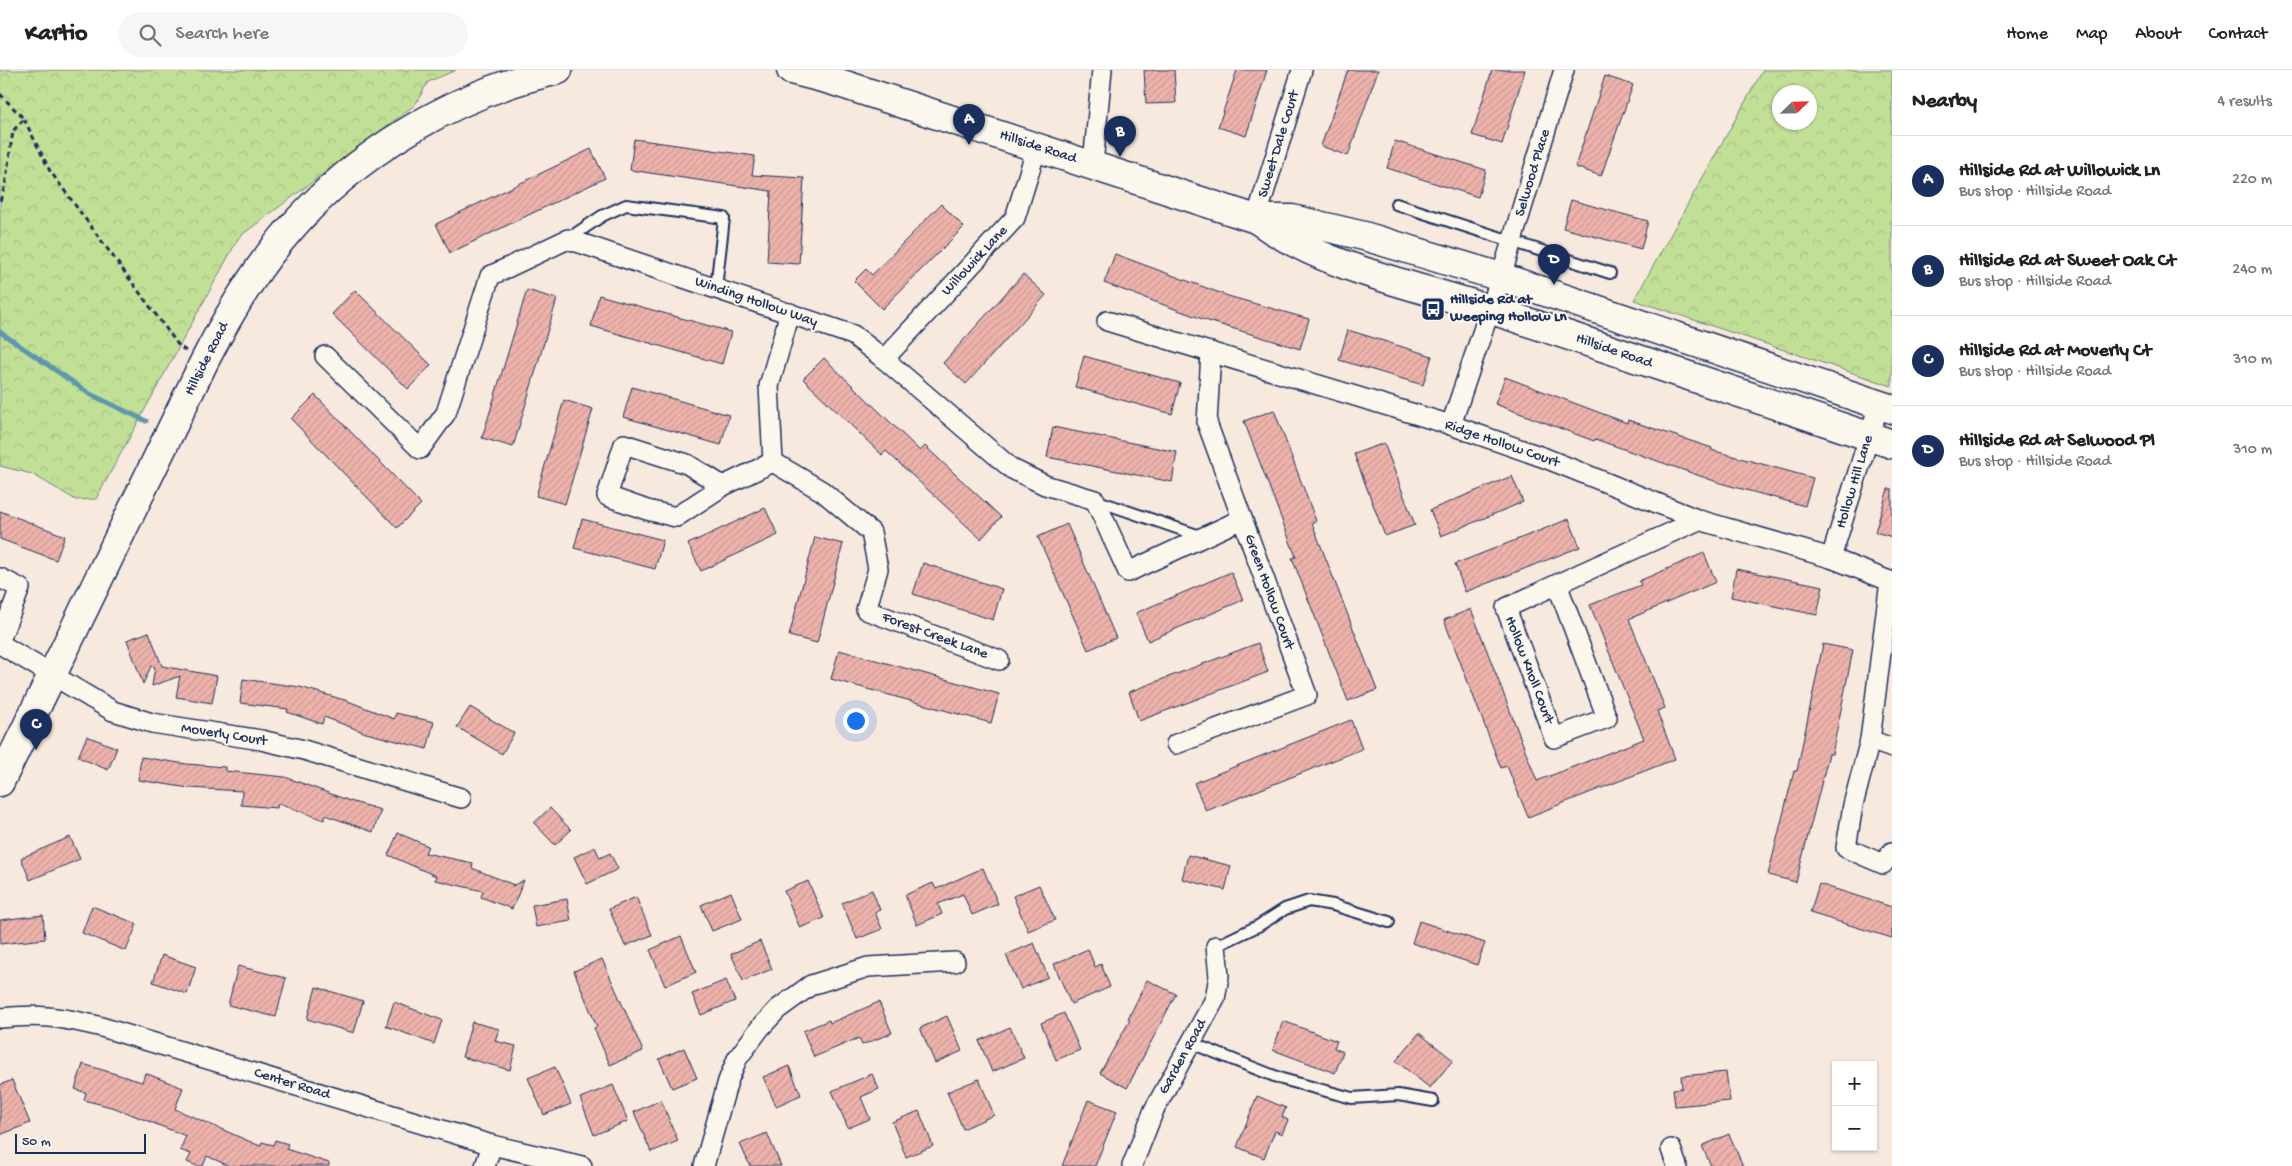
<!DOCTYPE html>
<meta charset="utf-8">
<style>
body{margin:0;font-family:"Gochi Hand",sans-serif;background:#f6f6f6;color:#222}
.controls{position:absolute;right:15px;bottom:15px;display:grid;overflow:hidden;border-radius:0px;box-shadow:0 1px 4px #0004}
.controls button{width:45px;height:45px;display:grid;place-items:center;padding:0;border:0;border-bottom:1px solid #e0e0e0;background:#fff;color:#222;font:25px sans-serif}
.compass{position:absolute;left:1772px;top:15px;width:45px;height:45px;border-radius:50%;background:#fff;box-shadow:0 1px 4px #0004;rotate:67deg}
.scale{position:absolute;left:15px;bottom:12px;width:131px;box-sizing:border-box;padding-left:5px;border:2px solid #1b2f5e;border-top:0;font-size:14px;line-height:18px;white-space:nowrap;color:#1b2f5e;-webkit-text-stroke:4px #fbf7ec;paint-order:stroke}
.you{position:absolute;left:855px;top:650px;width:18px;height:18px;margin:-12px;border:4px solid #fff;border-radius:50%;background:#1a73e8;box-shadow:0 0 0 8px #1a73e833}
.badge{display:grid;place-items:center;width:32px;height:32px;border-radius:50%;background:#1b2f5e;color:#fff;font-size:16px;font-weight:700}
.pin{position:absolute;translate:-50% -41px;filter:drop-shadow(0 1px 2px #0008)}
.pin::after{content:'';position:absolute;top:26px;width:18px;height:15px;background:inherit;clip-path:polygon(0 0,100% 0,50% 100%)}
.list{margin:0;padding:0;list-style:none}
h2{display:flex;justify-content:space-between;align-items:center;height:65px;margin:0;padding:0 20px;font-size:21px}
h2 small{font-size:16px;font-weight:400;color:#767676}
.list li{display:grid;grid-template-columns:32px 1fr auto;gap:15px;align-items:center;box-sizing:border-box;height:90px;padding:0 20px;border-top:1px solid #e0e0e0}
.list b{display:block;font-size:19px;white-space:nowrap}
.list p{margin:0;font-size:16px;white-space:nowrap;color:#767676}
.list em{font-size:16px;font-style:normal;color:#767676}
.icon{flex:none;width:28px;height:28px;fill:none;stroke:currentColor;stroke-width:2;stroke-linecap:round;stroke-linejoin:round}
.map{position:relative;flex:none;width:1892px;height:1096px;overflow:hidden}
header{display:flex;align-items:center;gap:30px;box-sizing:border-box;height:70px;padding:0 25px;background:#fff;border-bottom:1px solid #e0e0e0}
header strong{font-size:24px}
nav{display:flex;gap:28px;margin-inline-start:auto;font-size:18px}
.search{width:350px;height:45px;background:#f6f6f6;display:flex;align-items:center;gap:12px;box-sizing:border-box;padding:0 18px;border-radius:28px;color:#767676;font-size:19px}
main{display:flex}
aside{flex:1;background:#fff}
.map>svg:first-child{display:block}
.forest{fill:url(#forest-crowns);stroke:#6e877a;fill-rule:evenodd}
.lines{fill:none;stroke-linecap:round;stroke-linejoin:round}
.stream{stroke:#5e97ad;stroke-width:5}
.building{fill:url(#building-hatch);stroke:#1b2f5e}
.lane-casing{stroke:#1b2f5e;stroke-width:14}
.street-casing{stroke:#1b2f5e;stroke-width:22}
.secondary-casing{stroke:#1b2f5e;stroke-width:31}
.path{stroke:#1b2f5e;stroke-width:3;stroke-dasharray:5 4;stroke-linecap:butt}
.lane{stroke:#fbf7ec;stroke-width:10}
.street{stroke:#fbf7ec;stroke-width:19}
.secondary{stroke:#fbf7ec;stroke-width:28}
.labels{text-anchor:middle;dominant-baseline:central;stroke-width:4;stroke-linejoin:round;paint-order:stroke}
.street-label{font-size:15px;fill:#1b2f5e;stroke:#fbf7ec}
.poi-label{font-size:15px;font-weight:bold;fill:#1b2f5e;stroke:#fbf7ec;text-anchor:start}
</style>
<header>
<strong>Kartio</strong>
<div class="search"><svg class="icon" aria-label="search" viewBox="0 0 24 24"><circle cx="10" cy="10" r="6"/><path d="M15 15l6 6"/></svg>Search here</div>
<nav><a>Home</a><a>Map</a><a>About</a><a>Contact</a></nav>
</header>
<main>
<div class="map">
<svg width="1892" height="1096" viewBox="0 0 1892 1096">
<defs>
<pattern id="forest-crowns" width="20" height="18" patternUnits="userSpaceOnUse" patternTransform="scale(1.25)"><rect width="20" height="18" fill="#c2df96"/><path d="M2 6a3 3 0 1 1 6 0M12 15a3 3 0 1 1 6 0" fill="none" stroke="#a6c084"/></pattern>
<pattern id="building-hatch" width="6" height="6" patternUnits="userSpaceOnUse" patternTransform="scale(1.25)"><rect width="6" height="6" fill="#eeb3ab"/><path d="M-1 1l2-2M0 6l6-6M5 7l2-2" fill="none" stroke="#cc9a96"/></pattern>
</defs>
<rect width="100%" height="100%" fill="#f8e9df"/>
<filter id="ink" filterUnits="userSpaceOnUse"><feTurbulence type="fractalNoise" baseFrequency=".02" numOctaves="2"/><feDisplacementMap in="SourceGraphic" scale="10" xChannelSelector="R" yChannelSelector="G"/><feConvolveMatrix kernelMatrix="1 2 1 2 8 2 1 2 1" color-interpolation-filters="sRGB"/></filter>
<g filter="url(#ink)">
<g class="forest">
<polygon points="0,0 456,0 428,12 415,35 239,167 96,429 76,430 32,404 0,396"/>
<path d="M1763,0h129v316l-258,-86zM1780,22h30v30h-30z"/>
</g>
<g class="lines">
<polyline class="stream" points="0,262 90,324 146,351"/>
</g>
<g class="building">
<polygon points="1144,0 1174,0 1176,33 1146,34"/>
<polygon points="1237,0 1267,0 1246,66 1218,57"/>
<polygon points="1348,0 1378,0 1348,86 1321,76"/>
<polygon points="1492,0 1525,0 1502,74 1472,65"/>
<polygon points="1605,6 1633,15 1601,106 1575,97"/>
<polygon points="634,69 755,86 752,105 804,108 799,194 767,192 771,121 630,100"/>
<polygon points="1395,71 1486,100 1478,127 1387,98"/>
<polygon points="591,79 605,108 450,183 436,154"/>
<polygon points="1571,130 1648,151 1641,179 1563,158"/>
<polygon points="941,134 964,157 882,239 854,211 866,199 872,205"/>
<polygon points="1115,184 1228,226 1309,249 1300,279 1205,250 1104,213"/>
<polygon points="1023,204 1046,225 966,314 943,293"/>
<polygon points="355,220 431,295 408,319 332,244"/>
<polygon points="527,220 557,229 513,377 482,368"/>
<polygon points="599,225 731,262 722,294 591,256"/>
<polygon points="1348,260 1432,286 1423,315 1339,290"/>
<polygon points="1084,286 1180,313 1172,344 1075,317"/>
<polygon points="824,288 920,381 925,376 1001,447 981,469 886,381 882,385 803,309"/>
<polygon points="1505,307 1627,353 1628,350 1712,378 1711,380 1813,408 1805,436 1720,413 1595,369 1594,371 1495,334"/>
<polygon points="632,317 729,345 721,375 623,347"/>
<polygon points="315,325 421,434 397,458 291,349"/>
<polygon points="564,330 593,339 565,434 536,426"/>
<polygon points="1274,340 1316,451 1312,453 1377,620 1348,631 1292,488 1296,487 1244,351"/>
<polygon points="1053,357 1177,382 1172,412 1047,387"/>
<polygon points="1384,373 1415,455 1385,466 1354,384"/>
<polygon points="1512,406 1523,432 1441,466 1430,440"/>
<polygon points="1888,419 1892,419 1892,467 1875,462"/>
<polygon points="765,438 778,465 701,501 688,474"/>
<polygon points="0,441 65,466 56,490 0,469"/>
<polygon points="582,449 663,470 655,499 574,478"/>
<polygon points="1569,449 1580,477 1465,522 1455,494"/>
<polygon points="1067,454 1116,568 1088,580 1038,467"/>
<polygon points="815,467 843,474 817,573 789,566"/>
<polygon points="1704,483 1716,512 1629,549 1665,638 1657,641 1675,689 1528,747 1507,696 1501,698 1444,550 1471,539 1537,711 1644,669 1590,535 1641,515 1639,511"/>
<polygon points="923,493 1002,519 993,550 913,524"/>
<polygon points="1736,499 1823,516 1817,545 1731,527"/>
<polygon points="1231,502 1243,530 1148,571 1136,543"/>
<polygon points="149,562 162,596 217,606 212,633 176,627 180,606 152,616 155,597 151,596 143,614 127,570"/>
<polygon points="1258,573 1268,602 1139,651 1129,622"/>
<polygon points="1823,574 1853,580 1832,684 1829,684 1796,812 1768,805 1794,701 1797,701"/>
<polygon points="839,580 999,624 991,653 831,609"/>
<polygon points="243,609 300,617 348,631 394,649 396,643 434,652 427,679 366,663 324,647 322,654 287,642 288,639 240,633"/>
<polygon points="470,637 514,663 502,684 457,657"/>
<polygon points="1351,650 1362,679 1206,741 1194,713"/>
<polygon points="87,666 117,678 108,700 78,687"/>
<polygon points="141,687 186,694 225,697 225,701 285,707 350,731 381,740 373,762 325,745 324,750 278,733 277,738 241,735 242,721 189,718 138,710"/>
<polygon points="550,738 571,760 555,775 534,753"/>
<polygon points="398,763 428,776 425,783 473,793 472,798 514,815 512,816 524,810 512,839 481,827 483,821 435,810 436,806 388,785"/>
<polygon points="70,767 80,789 30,810 21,788"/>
<polygon points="595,777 600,788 610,783 618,799 587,814 574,787"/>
<polygon points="1188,785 1231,796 1225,820 1182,809"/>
<polygon points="983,798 998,834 972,845 963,824 938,834 942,844 917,855 905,825 933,813 936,819"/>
<polygon points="808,811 824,848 800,858 784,821"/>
<polygon points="1819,814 1892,837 1892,868 1810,843"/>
<polygon points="1039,815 1055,850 1028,861 1013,826"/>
<polygon points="872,820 880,840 875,842 882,859 857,869 842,833"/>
<polygon points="731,822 742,849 712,861 701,835"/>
<polygon points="636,827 652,865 625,876 609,839"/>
<polygon points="567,829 571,851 536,857 532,835"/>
<polygon points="92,836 137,854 126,881 82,863"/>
<polygon points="43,845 45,869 0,874 0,850"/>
<polygon points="1419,851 1485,873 1477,895 1412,873"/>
<polygon points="681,866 696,902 665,916 650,880"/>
<polygon points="760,871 772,899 743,911 731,884"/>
<polygon points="1034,873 1048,907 1021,919 1006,885"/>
<polygon points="1088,879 1095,897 1101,894 1110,917 1071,934 1054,894"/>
<polygon points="162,885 196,897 187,924 153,912"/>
<polygon points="602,889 643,981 610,995 594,958 597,957 574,901"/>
<polygon points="238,896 286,908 276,947 228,935"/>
<polygon points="726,910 735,931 701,945 692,924"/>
<polygon points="1147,910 1176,924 1127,1018 1100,1003 1130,950 1128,949"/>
<polygon points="316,917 363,931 354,963 307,949"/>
<polygon points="394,932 442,950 434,974 386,956"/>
<polygon points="879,932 892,963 862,975 859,968 814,987 803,961 829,950 830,953"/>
<polygon points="1064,943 1080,980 1056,990 1041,953"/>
<polygon points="947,946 962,981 935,993 920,958"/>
<polygon points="1283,951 1337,971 1334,978 1343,982 1335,1003 1273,980"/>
<polygon points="472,952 499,959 495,971 516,976 510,1000 462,987"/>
<polygon points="1010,957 1024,988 992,1002 979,971"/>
<polygon points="1419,963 1453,990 1430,1018 1396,991"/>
<polygon points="684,978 697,1008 672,1018 659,989"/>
<polygon points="83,994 142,1012 145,1003 183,1018 175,1039 260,1076 262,1072 273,1075 275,1070 288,1074 286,1079 329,1093 329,1096 229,1096 207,1086 203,1096 197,1096 187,1092 191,1084 180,1080 186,1066 115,1038 84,1030 86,1023 75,1019"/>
<polygon points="789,996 801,1025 776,1036 763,1007"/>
<polygon points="555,997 571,1034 544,1045 528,1008"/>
<polygon points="1726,1002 1730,1031 1675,1036 1673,1019 1682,1018 1681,1006"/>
<polygon points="872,1004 879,1019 861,1027 870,1049 848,1058 832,1021"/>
<polygon points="979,1009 994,1045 963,1059 947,1022"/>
<polygon points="12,1010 30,1053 0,1065 0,1015"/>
<polygon points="613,1015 628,1051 594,1065 580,1028"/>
<polygon points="1257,1026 1286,1038 1282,1047 1288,1050 1282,1064 1275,1061 1264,1088 1237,1077"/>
<polygon points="661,1030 678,1071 651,1082 634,1042"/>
<polygon points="1088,1030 1117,1041 1095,1096 1062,1096"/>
<polygon points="919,1041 933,1076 906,1087 892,1052"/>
<polygon points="767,1063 781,1096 750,1096 740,1074"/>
<polygon points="1729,1064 1743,1096 1711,1096 1702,1076"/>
</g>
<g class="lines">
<g class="lane-casing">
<g id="lane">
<polyline points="1396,134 1610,203"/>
<polyline points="568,169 602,146 626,135 724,148 716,218"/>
<polyline points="1095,430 1203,467"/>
<polyline points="1216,876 1258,856 1285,839 1309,831 1333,835 1389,852"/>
<polyline points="1191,973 1282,1009 1352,1028 1398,1025 1433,1031"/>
</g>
</g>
<g class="street-casing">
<g id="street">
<polyline points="1093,94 1102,0"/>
<polyline points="1256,149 1302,0"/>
<polyline points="1107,251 1451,355 1545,388 1699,450 1831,488 1892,512"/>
<polyline points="325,286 420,379 446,343 490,206 568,169 853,265 884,289 1012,399 1045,415 1095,430 1128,502 1242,449"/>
<polyline points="884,289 1015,148 1037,77"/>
<polyline points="1451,355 1501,207 1564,0"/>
<polyline points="773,392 822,421 871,462 878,499 866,540 999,590"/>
<polyline points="773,392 769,316 790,243"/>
<polyline points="723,416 676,447 647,440 607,426 624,374 687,394 723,416 773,392"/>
<polyline points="1831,488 1879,335"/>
<polyline points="0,508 20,518 0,570"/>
<polyline points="1890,511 1870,670 1853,735 1846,778 1883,794 1892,782"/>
<path d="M1557,514l50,134 -53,20 -48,-130c64,-30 128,-59 193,-88"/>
<polyline points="0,574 113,641 152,653 261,670 304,680 461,728"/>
<polyline points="1870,670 1892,678"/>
<polyline points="1176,674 1307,625 1207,353 1211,282"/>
<path d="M0,948c40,-4 59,-1 98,8l394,119 90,21"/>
<polyline points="1671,1079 1677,1096"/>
<polyline points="485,1096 492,1075"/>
<polyline points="704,1096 728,1011 737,989 760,958 778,939 811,915 868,897 955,892"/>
<polyline points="1132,1096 1154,1040 1215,929 1219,906 1216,876"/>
</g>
</g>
<g class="secondary-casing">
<g id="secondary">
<polyline points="791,0 830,10 1256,149 1292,149 1364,166 1501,207 1892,339"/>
<path d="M1256,149c71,51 160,66 242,93 132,43 262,89 394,132"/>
<path d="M0,712l204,-420c23,-45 49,-90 82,-128 69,-81 169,-141 272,-164"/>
</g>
</g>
<g class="path">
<polyline points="0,24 24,49 13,61 5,116 0,131"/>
<polyline points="24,49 50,101 179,276 186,281"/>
</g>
<use href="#lane" class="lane"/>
<use href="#street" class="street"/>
<use href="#secondary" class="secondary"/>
</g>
</g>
<defs>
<g id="bus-square" transform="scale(1.25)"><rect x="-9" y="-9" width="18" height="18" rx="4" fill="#1b2f5e" stroke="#fbf7ec"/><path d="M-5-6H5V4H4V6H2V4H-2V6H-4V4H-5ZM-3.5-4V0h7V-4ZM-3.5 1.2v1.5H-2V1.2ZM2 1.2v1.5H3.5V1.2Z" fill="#fff"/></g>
</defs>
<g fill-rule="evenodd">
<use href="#bus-square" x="1433" y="239"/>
</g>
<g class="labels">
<g class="street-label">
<text transform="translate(1279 74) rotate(-73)">Sweet Dale Court</text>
<text transform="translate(1038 77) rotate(18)">Hillside Road</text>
<text transform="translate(1533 103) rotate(-73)">Selwood Place</text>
<text transform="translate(975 191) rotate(-47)">Willowick Lane</text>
<text transform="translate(756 232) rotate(19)">Winding Hollow Way</text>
<text transform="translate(1614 281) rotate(19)">Hillside Road</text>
<text transform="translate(207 289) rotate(-63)">Hillside Road</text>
<text transform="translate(1502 374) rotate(19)">Ridge Hollow Court</text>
<text transform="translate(1855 412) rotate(-73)">Hollow Hill Lane</text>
<text transform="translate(1269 522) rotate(70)">Green Hollow Court</text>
<text transform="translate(935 566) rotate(20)">Forest Creek Lane</text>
<text transform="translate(1529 600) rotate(69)">Hollow Knoll Court</text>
<text transform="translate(224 665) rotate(9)">Moverly Court</text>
<text transform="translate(1183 987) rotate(-61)">Garden Road</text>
<text transform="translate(292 1014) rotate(17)">Center Road</text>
</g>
<g class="poi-label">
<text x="1450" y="230">Hillside Rd at<tspan x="1450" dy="17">Weeping Hollow Ln</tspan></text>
</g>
</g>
</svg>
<div class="controls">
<button>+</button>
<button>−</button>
</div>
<svg class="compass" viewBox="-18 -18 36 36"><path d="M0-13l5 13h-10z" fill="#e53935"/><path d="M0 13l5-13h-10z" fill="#767676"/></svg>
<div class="scale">50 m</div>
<div class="you"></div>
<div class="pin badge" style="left:969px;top:75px">A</div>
<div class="pin badge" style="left:1120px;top:87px">B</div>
<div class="pin badge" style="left:36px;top:680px">C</div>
<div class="pin badge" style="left:1554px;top:215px">D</div>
</div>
<aside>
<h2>Nearby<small>4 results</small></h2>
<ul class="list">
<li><span class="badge">A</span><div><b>Hillside Rd at Willowick Ln</b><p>Bus stop · Hillside Road</p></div><em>220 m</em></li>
<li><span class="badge">B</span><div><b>Hillside Rd at Sweet Oak Ct</b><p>Bus stop · Hillside Road</p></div><em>240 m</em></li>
<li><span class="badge">C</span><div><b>Hillside Rd at Moverly Ct</b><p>Bus stop · Hillside Road</p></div><em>310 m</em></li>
<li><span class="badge">D</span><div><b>Hillside Rd at Selwood Pl</b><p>Bus stop · Hillside Road</p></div><em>310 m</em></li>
</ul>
</aside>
</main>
